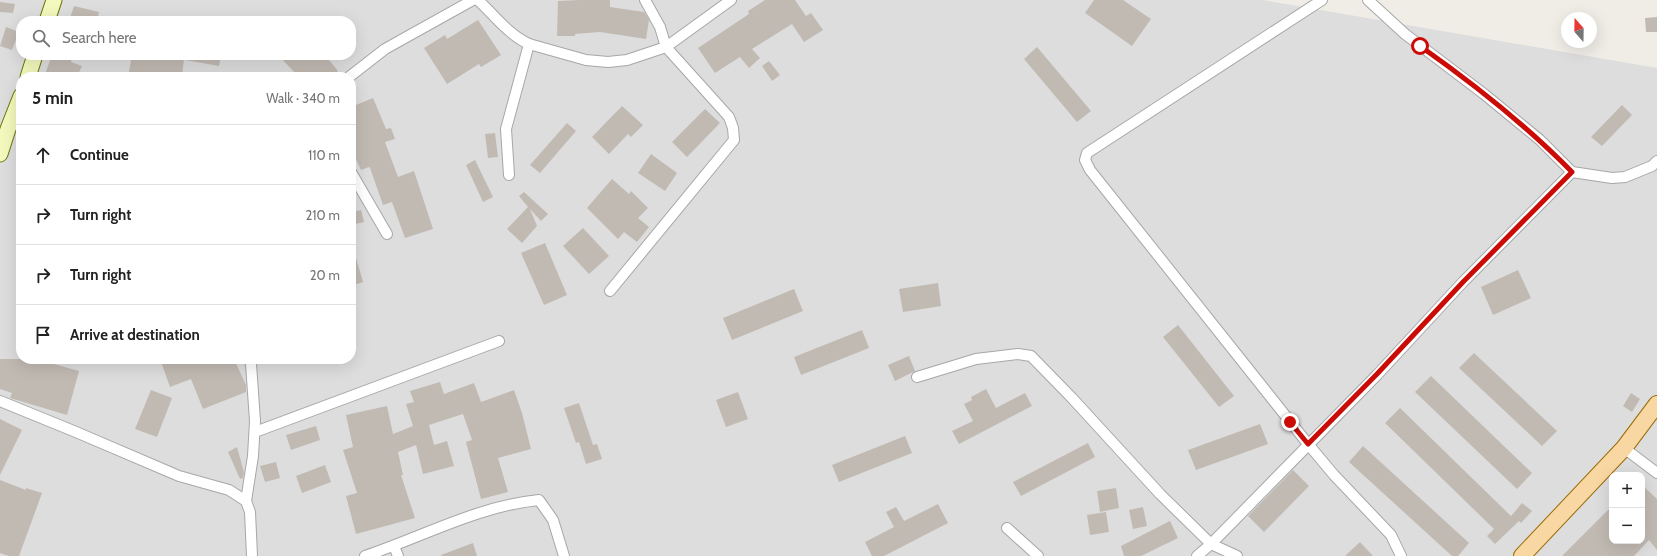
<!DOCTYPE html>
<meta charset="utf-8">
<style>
body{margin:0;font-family:Cabin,sans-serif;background:#f2f2f2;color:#222}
.controls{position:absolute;right:12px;bottom:12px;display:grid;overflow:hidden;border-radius:8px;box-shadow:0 4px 16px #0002}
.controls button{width:36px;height:36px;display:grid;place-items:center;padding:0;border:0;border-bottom:1px solid #e0e0e0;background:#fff;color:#222;font:20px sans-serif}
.compass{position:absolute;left:1561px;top:12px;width:36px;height:36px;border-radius:50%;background:#fff;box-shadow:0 4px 16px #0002;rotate:340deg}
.stop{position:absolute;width:12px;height:12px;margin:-9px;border:3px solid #cb0c06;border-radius:50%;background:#fff}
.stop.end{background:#cb0c06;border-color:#fff;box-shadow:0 1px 4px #0008}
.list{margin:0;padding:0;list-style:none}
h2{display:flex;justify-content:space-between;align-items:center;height:52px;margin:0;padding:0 16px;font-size:17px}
h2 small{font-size:13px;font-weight:400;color:#767676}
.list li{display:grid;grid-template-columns:26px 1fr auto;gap:12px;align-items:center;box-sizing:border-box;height:60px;padding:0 16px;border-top:1px solid #e0e0e0}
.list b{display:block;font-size:15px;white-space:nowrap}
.list em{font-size:13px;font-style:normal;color:#767676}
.icon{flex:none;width:22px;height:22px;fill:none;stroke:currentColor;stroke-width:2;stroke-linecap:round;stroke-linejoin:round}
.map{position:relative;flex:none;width:1657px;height:556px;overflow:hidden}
.search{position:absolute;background:#fff;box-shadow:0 4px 16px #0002;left:16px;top:16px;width:340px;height:44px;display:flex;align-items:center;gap:10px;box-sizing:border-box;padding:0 14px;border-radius:16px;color:#767676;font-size:15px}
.panel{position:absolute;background:#fff;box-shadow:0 4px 16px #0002;left:16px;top:72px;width:340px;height:292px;border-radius:16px}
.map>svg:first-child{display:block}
.residential{fill:#dedddd;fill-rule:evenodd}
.building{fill:#c1bab3}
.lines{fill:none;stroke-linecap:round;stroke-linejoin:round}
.street-casing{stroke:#a7a7a7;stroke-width:12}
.secondary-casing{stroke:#677608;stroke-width:17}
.primary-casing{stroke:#986c04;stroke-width:18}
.street{stroke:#fff;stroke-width:10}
.secondary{stroke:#f3f8bd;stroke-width:15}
.primary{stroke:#f9d7a3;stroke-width:16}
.route{stroke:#cb0c06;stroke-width:5}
</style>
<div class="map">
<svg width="1657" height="556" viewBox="0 0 1657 556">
<rect width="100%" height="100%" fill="#f0ede7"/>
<path class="residential" d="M0,0h1263l394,68v488h-1657zM21,21h330v34h-330zM21,77h330v282h-330zM1612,475h30v66h-30z"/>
<g class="building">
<polygon points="580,0 610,0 610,7 644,12 649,20 646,39 600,32 575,34 575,36 557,36 558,1"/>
<polygon points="765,0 795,0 806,16 811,13 823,30 804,42 792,24 752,49 760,58 749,68 740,57 715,73 698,48 749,14 748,11"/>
<polygon points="1094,0 1123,0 1151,19 1132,46 1085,13"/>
<polygon points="0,2 15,4 13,13 0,12"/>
<polygon points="74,6 99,12 97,21 82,21 70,18"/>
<polygon points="1657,17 1657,32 1646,32 1645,18"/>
<polygon points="478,20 501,55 481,67 479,64 447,84 424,48 445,35 447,39"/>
<polygon points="6,27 19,32 12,50 0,46"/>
<polygon points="1037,47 1091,111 1077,122 1024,59"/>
<polygon points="52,55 63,55 72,58 71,62 82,66 77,77 44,77"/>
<polygon points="132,55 153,55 184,59 182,77 128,77"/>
<polygon points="185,55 221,55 219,66 185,60"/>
<polygon points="278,55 335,55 329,60 338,71 331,77 299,77"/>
<polygon points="769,61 780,75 772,81 762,66"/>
<polygon points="373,98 386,129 391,128 395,139 385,142 398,177 414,171 433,229 405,238 392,202 383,205 370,168 369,167 361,170 351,148 351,107"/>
<polygon points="1622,105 1632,115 1602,146 1591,137"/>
<polygon points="622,106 643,125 631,137 628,134 609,154 592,137"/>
<polygon points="705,109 720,123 687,157 672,142"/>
<polygon points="567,123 576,131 540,173 530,165"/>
<polygon points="495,133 498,157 488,158 485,134"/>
<polygon points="651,154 677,173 665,191 638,173"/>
<polygon points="475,160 493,197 483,202 466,165"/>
<polygon points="612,179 629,194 631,191 648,208 638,218 649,227 637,242 624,232 618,239 587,208"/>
<polygon points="524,192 548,214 541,221 530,209 537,226 522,243 507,229 528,207 519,196"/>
<polygon points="361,210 364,222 351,225 351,212"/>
<polygon points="583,228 609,256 589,274 563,246"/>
<polygon points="545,243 567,295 544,305 521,253"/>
<polygon points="351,251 354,251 363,282 351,286"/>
<polygon points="1518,270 1531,298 1493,315 1481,287"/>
<polygon points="938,283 941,306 903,312 899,289"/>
<polygon points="794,289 803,311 732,340 723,318"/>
<polygon points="1178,325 1234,396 1219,407 1163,337"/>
<polygon points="862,330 869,348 801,375 794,357"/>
<polygon points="1474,353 1557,431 1542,446 1459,368"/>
<polygon points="909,356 915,371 895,381 888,365"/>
<polygon points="0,359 36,359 79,371 67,415 10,398 12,393 0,389"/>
<polygon points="160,359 234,359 246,385 246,392 203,409 191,379 170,387"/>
<polygon points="1431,376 1532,473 1517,489 1415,392"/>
<polygon points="440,382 444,394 474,383 481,402 514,390 522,413 531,449 498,458 508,492 481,499 466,442 472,440 463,414 429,425 434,445 447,441 454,466 423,474 416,445 398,452 403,475 401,475 415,518 356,534 346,496 357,493 343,450 353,447 346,415 387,406 393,434 413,426 406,404 414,402 410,391"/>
<polygon points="986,389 996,408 1025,393 1032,406 959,444 952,431 973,421 964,404 972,400 971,397"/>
<polygon points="151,390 172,398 157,437 135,429"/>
<polygon points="738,392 748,419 726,427 716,400"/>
<polygon points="1631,393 1640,399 1632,412 1623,406"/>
<polygon points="579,403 593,445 597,444 602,459 586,464 579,442 576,443 564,408"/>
<polygon points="1400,408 1511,516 1522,503 1532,511 1521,523 1519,521 1495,544 1487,536 1494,529 1385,423"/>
<polygon points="0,419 22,430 0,475"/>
<polygon points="1260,424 1268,444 1196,470 1188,450"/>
<polygon points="316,426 320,440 291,450 286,435"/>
<polygon points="905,436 912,453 839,482 832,465"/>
<polygon points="1088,443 1095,457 1021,496 1013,482"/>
<polygon points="1363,446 1469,543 1458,556 1452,556 1349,462"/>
<polygon points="237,447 244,472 243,478 240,479 228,452"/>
<polygon points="276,462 280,478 265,482 260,466"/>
<polygon points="325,465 331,482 302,493 296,476"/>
<polygon points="1293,470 1309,486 1264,532 1248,516"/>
<polygon points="0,480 26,490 26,488 42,493 19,556 9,556 0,553"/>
<polygon points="1642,485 1657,499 1657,550 1649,540 1634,556 1562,556 1612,506 1612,541 1642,541"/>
<polygon points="1116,488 1119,508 1100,512 1097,491"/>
<polygon points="938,504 948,523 884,556 872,556 865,542 894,527 886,512 896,507 904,521"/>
<polygon points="1143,507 1147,526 1133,529 1129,510"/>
<polygon points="1106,512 1109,532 1090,535 1087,515"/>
<polygon points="1170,521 1178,538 1141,556 1124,556 1121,546"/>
<polygon points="1360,542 1373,556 1345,556"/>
<polygon points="473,543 477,556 441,556 441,555"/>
</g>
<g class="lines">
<g class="street-casing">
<g id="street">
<path d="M478,0c16,15 31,35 51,44l57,16 22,2 19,-2 39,-13 65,-47"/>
<polyline points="1322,0 1087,153 1085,160 1090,170 1308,444 1334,475 1391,535 1401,556"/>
<polyline points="1368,0 1405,34 1484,94 1540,140 1572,172 1612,178 1625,177 1652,166 1657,161"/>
<polyline points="349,77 385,49 473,0"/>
<polyline points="351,172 387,234"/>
<polyline points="509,175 506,129 529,44"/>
<polyline points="610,291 734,140 733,128 729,117 666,47 660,27 645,0"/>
<polyline points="917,377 976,359 1018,354 1031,356 1072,398 1160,494 1211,544 1237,556"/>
<polyline points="0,401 76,432 179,476 229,490 246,501 250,512 252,556"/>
<polyline points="255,432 499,341"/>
<polyline points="1624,448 1657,473"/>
<polyline points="246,501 253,456 255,421 251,364 249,359"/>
<polyline points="1007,528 1038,556"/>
<polyline points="394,546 398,556"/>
<path d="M365,556c57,-19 113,-50 174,-56l14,20 11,36"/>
<polyline points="1197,556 1211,544 1377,375 1463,282 1572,172"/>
</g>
</g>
<g class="secondary-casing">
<g id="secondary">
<polyline points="47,21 54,0"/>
<polyline points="28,77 35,55"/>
<polyline points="0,154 8,129 21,96"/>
</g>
</g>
<g class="primary-casing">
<polyline id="primary" points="1522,556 1624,448 1657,404"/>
</g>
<use href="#street" class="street"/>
<use href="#secondary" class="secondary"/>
<use href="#primary" class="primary"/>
</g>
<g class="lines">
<path class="route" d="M1290,422l18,22 69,-70 86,-92 109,-110c-46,-47 -98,-88 -152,-126"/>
</g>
</svg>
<div class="controls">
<button>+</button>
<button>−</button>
</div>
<svg class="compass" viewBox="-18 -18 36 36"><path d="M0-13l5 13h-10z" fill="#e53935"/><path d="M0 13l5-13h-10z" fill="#767676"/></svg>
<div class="stop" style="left:1420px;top:46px"></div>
<div class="stop end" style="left:1290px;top:422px"></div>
<div class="search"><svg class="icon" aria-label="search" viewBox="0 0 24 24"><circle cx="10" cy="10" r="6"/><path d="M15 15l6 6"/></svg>Search here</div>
<section class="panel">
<h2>5 min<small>Walk · 340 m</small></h2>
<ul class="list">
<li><svg class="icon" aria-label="ahead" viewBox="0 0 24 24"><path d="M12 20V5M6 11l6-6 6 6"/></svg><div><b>Continue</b></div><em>110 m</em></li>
<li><svg class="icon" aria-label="right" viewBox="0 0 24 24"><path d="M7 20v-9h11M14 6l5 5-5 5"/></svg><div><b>Turn right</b></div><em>210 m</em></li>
<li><svg class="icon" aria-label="right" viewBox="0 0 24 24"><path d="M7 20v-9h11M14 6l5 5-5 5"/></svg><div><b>Turn right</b></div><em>20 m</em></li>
<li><svg class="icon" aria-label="arrive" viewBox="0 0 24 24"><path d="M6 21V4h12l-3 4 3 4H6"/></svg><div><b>Arrive at destination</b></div></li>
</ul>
</section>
</div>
